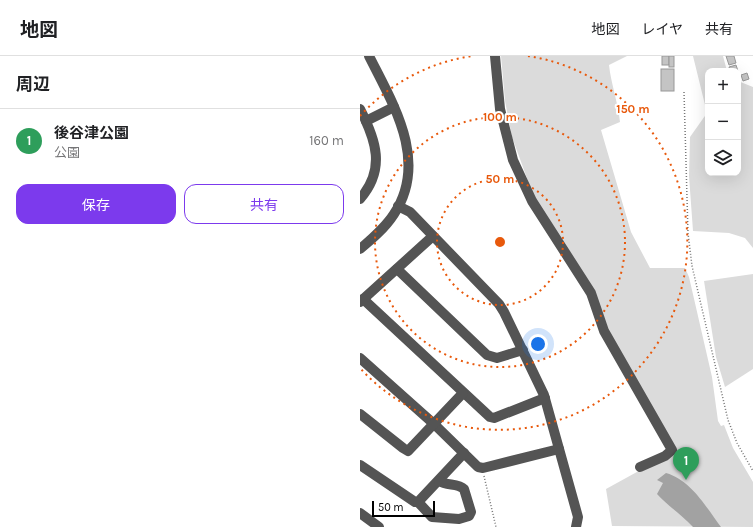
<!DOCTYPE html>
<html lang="ja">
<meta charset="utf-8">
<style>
body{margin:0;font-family:Karla,"Noto Sans JP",sans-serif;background:#f6f6f6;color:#202124}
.controls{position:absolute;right:12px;top:12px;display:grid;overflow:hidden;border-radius:8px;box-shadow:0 4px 16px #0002}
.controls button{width:36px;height:36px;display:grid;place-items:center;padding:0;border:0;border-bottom:1px solid #e0e0e0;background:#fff;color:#202124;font:20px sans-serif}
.scale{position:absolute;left:12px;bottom:10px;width:63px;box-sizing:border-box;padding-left:4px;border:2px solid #000;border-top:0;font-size:11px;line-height:14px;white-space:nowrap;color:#000;-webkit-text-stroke:3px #fff;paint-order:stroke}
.you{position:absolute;left:178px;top:288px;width:14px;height:14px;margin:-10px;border:3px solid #fff;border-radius:50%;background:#1a73e8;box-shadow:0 0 0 6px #1a73e833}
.badge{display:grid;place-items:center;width:26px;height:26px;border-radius:50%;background:#7c3aed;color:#fff;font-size:13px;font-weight:700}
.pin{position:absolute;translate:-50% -33px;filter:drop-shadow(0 1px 2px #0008)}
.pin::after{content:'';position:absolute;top:21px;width:14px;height:12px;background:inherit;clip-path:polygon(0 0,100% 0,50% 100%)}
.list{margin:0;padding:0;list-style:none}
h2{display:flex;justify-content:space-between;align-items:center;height:52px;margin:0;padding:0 16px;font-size:17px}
h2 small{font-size:13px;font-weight:400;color:#757577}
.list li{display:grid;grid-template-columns:26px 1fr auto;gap:12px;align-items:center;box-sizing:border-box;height:64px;padding:0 16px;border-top:1px solid #e0e0e0}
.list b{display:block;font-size:15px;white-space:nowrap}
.list p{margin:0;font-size:13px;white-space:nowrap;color:#757577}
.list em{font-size:13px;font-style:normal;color:#757577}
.actions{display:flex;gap:8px;padding:12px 16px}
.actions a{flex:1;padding:9px 0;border:1px solid #7c3aed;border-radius:12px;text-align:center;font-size:14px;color:#7c3aed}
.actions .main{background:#7c3aed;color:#fff}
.icon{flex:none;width:22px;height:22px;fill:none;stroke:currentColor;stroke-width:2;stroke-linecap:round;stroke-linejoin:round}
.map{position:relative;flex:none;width:393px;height:471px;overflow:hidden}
header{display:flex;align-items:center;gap:24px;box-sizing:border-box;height:56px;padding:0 20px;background:#fff;border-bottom:1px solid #e0e0e0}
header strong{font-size:19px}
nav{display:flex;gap:22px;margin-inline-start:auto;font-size:14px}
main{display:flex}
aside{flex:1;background:#fff}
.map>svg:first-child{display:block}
.green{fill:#dbdbdb}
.water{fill:#a2a2a2}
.building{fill:#c4c4c4;stroke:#989898}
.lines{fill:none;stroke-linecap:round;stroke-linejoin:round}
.path{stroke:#767676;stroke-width:1.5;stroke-dasharray:1 2;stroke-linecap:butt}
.minor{stroke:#545454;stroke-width:10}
.ring{fill:none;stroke:#e8590c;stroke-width:2;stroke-dasharray:2 4}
.centre{fill:#e8590c;stroke:#fff;stroke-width:2}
.ring-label{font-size:12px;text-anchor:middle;font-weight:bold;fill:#e8590c;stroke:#fff;stroke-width:4;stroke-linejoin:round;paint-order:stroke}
</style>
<header>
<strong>地図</strong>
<nav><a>地図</a><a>レイヤ</a><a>共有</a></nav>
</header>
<main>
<aside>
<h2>周辺<small></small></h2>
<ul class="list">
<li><span class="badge" style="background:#2e9e5b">1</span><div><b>後谷津公園</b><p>公園</p></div><em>160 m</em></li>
</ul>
<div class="actions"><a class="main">保存</a><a>共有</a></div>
</aside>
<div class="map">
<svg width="393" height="471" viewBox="0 0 393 471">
<rect width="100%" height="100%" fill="#fff"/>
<g class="green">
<path d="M141,0h126l-18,9c2,19 9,37 11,57l-19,8 30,102 19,36h35l4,9 23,100 6,44 3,5 3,-1 9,23 20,34v45l-141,-1 -6,-37 69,-38 -135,-237 -28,-77 -7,-36z"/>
<polygon points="333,0 363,0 367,15 348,15 348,117 378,117 378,25 393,31 393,192 385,182 369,177 333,175 329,120 330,81 347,57"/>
<polygon points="393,218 393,313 365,331 356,301 344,225"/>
</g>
<path class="water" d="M306,417c25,7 40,34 55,54h-28c-11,-12 -25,-21 -36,-33l6,-11 -6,-3z"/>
<g class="building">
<rect x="302" y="0" width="7" height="9"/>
<rect x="309" y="0" width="5" height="11"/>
<polygon points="366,0 374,0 376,7 369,9"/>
<polygon points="376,9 378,15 370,15 369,11"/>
<rect x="301" y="13" width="13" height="22"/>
<polygon points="387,17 389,23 383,25 381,19"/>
</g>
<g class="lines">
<g class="path">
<polyline points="324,36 328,177 332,210 368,364 377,387 393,415"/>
<polyline points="124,420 136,471"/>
</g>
<g class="minor">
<polyline points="135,0 140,53 153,104 172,145 231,237 244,275 312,394 305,400 280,411"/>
<path d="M0,53c16,31 26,60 0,90"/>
<polyline points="6,65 34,51"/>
<polyline points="38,150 50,156 139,248 144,256 184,339 218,461 216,471"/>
<path d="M0,193c12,-10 25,-21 34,-35 35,-53 -1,-110 -25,-158"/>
<polyline points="37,213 127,299 137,302 163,294"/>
<polyline points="3,243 130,361 134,362 185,342"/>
<polyline points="0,246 73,180"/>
<polyline points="0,302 74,368 118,411 123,412 199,393"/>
<polyline points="0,358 43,392 48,395 103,337"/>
<polyline points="0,409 55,446 58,446 104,397"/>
<path d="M58,446l14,15 27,2 10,-3 2,-4 -7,-23c-6,-6 -17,-3 -25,-8"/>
<polyline points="0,457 19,471"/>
</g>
</g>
<g class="ring">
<circle cx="140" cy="186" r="63"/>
<circle cx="140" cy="186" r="125"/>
<path d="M0 60A188 188 0 0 1 112 0M168 0A188 188 0 1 1 0 312"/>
</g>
<circle cx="140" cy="186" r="6" class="centre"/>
<g class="ring-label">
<text x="273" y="57">150 m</text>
<text x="140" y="65">100 m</text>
<text x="140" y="127">50 m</text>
</g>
</svg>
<div class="controls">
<button>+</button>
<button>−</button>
<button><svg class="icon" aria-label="layers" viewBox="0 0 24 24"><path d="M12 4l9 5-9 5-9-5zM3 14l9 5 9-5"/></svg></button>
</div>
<div class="scale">50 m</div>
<div class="you"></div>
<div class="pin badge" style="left:326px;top:424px;background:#2e9e5b">1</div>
</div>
</main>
